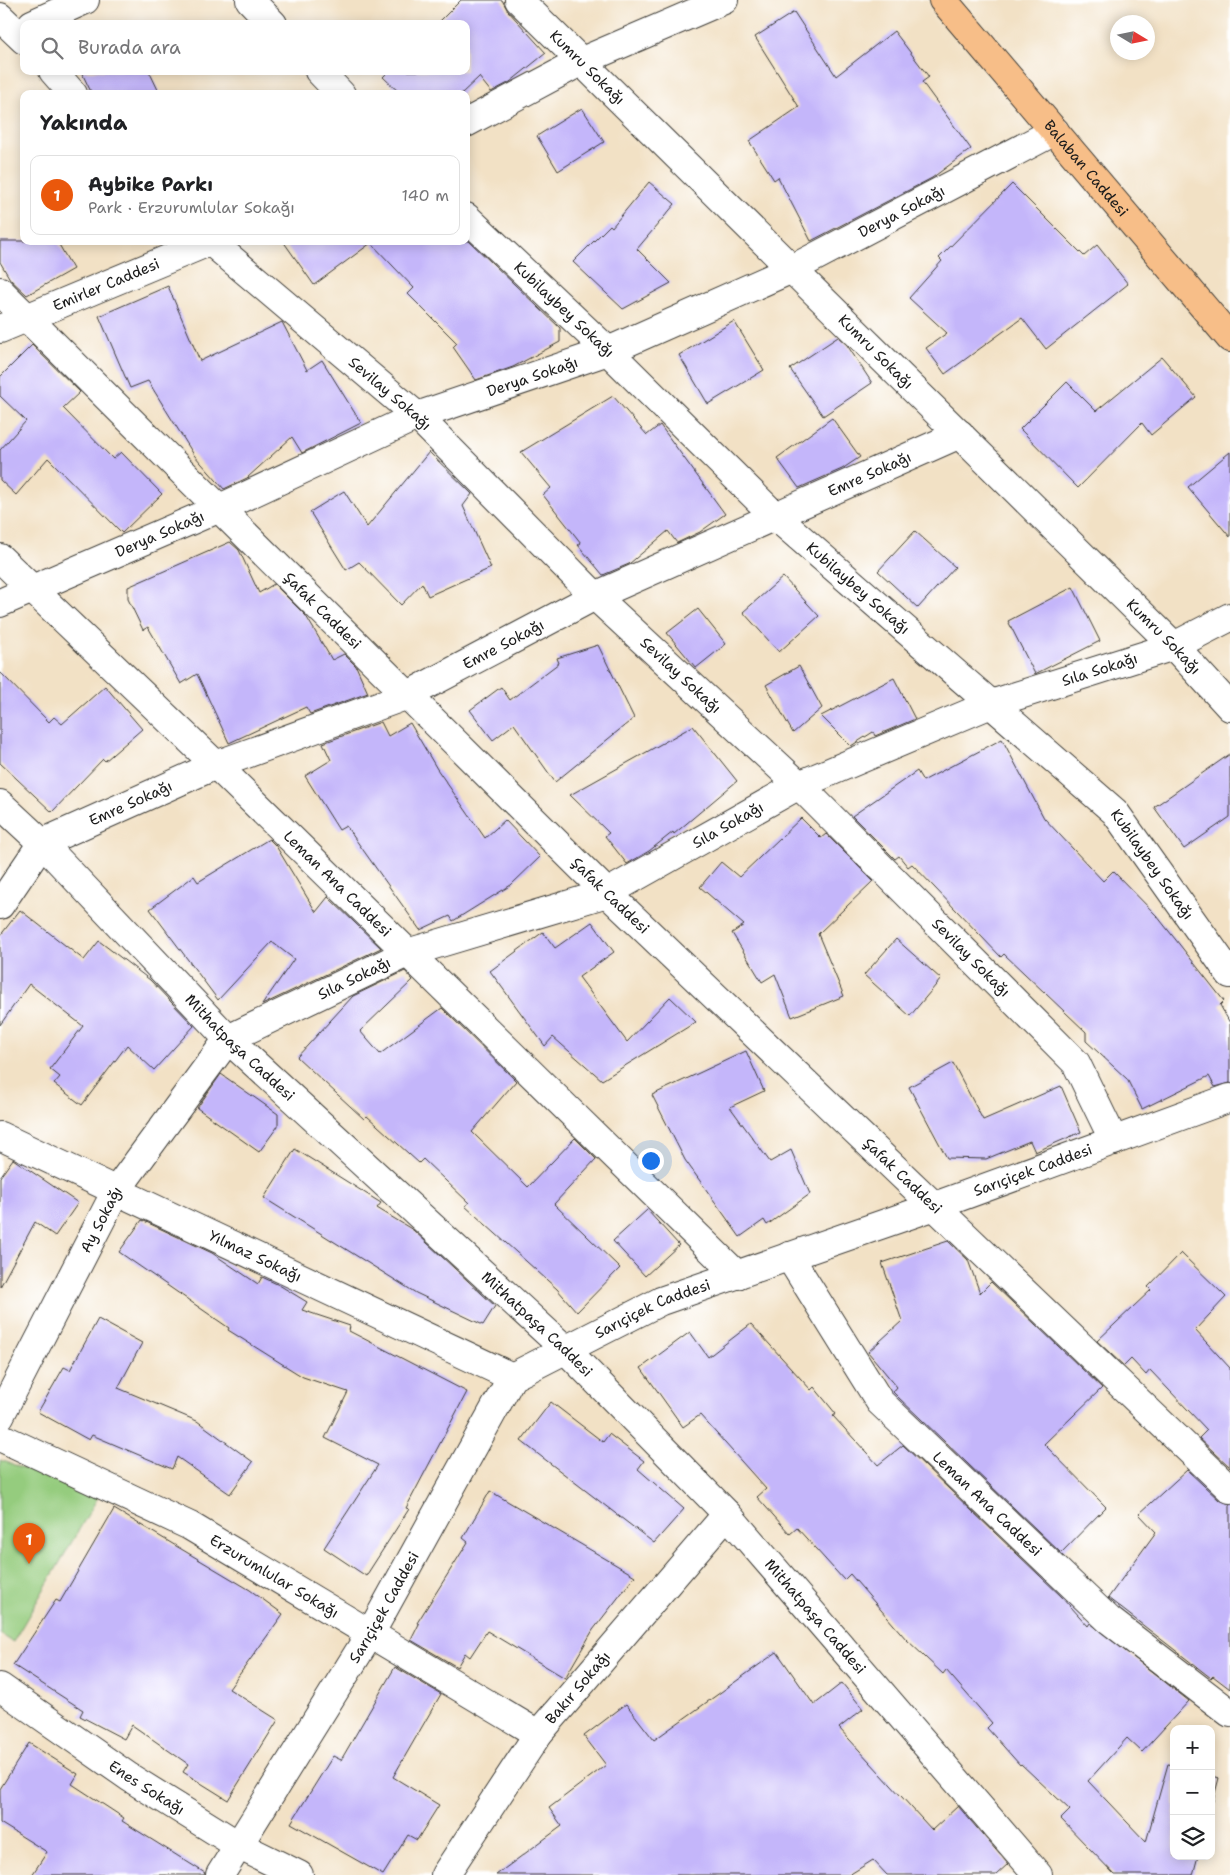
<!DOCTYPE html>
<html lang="tr">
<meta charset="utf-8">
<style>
body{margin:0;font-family:"Shantell Sans",sans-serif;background:#f2f2f2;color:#202124}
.controls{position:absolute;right:15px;bottom:15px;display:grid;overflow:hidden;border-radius:10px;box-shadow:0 2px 12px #0003}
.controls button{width:45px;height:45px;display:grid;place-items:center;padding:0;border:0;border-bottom:1px solid #e0e0e0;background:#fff;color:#202124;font:25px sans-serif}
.compass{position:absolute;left:1110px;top:15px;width:45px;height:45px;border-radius:50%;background:#fff;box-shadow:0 2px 12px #0003;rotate:100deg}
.you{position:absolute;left:650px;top:1160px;width:18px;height:18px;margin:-12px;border:4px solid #fff;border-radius:50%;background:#1a73e8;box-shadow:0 0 0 8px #1a73e833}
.badge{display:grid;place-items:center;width:32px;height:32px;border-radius:50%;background:#ea580c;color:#fff;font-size:16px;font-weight:700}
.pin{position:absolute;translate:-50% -41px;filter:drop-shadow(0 1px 2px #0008)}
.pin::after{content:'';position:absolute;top:26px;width:18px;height:15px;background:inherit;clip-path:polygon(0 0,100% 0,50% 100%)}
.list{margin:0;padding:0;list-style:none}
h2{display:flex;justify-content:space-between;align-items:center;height:65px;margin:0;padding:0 20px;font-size:21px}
h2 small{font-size:16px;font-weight:400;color:#757577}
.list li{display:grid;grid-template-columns:32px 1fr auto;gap:15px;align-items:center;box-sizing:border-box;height:80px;margin:0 10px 10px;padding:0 10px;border:1px solid #e0e0e0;border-radius:10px}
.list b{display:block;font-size:19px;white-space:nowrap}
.list p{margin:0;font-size:16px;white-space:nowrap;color:#757577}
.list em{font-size:16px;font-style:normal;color:#757577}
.icon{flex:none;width:28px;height:28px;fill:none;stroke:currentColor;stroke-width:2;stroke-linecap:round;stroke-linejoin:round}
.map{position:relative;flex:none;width:1230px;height:1875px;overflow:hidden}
.search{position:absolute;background:#fff;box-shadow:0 2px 12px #0003;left:20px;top:20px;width:450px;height:55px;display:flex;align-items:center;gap:12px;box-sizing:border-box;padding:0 18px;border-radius:10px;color:#757577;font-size:19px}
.panel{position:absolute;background:#fff;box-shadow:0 2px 12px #0003;left:20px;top:90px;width:450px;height:155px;border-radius:10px}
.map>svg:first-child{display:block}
.green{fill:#95cc7e;stroke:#58744d}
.building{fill:#c4b6fa}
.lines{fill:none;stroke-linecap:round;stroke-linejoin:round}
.minor-casing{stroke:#3c3a35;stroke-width:30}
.major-casing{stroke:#3c3a35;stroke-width:30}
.minor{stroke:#fff;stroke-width:28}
.major{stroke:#f7be88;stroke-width:28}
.labels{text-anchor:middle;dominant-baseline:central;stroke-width:4;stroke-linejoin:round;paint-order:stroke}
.street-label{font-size:15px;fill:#1c1c1c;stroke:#fff}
</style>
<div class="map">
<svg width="1230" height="1875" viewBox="0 0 1230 1875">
<rect width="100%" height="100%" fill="#fff"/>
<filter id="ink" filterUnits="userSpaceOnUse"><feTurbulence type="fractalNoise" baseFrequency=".02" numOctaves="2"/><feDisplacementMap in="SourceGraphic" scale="10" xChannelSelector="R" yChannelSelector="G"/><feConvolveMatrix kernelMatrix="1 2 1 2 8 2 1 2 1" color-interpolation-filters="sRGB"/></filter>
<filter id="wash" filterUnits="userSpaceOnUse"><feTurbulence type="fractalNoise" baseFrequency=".0096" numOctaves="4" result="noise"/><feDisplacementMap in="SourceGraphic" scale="20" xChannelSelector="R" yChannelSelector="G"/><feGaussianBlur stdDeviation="1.12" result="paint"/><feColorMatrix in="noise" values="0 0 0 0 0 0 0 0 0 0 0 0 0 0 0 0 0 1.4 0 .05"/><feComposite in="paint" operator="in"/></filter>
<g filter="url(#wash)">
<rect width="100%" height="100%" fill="#f2e1c5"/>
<polygon class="green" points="0,1460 100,1494 13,1642 0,1634"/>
<g id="blocks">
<g class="building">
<polygon points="461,0 502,0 508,11 546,53 510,82 491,92 479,77 461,94 401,94 383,77 389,71 466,71 466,24 437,24"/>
<polygon points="794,12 836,76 894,31 929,77 922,82 971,149 932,178 811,241 778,177 774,180 749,141 799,107 755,37"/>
<polygon points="81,71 149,71 160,94 92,94"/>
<polygon points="582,108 604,142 558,171 537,136"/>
<polygon points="649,182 675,204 637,249 671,283 623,309 573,262 610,225 612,227"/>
<polygon points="1012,184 1084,256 1097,245 1128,284 1046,349 1022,318 945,374 926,348 947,333 909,298 942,261 939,258"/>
<polygon points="0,241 57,241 73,269 27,295 10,279 0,262"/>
<polygon points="283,241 469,241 560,328 560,342 513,367 476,380 453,347 457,343 408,294 414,288 371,243 314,285"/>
<polygon points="168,286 200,361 282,322 307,370 322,360 361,423 302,453 292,437 247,478 224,489 194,455 148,381 130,388 99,316"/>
<polygon points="734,321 764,370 708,404 679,355"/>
<polygon points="838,337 847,345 872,383 823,416 790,369"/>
<polygon points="32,345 80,392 63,408 113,459 121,452 162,494 122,533 48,458 16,495 0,480 0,450 26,421 0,396 0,377"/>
<polygon points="1162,357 1196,397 1151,435 1142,423 1078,488 1020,429 1067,382 1096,411"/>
<polygon points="613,396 647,435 660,425 725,514 700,532 677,543 668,531 629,564 603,575 578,545 581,543 543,495 551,488 521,452"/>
<polygon points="832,418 860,457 842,469 799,488 777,458"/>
<polygon points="429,452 472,494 463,506 491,568 428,596 422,583 401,605 359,562 346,570 310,512 344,491 367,527"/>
<polygon points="1230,452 1230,537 1188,487"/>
<polygon points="915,531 955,567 918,608 878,571"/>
<polygon points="230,542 239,550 259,593 274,584 306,616 332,660 344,654 356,666 368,693 310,714 306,707 229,743 197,674 181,684 148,627 143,630 128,599 128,587"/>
<polygon points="783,577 819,616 779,652 743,612"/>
<polygon points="1073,587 1100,641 1035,674 1008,621"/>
<polygon points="698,609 726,644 696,668 667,633"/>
<polygon points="598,645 634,718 555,782 514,724 493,740 470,710 501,687 510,700 559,663 557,658"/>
<polygon points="799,666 822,708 793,733 766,685"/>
<polygon points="0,672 49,722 54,717 62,724 105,686 142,729 105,761 103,759 52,812 0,763"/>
<polygon points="894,678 915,719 875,736 873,732 851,746 821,716"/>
<polygon points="381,722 388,736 410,723 437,769 485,838 505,820 540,857 511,885 453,921 450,916 420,930 346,826 339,830 305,776 331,760 323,743"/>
<polygon points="693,726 737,781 674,834 673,832 649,851 627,864 605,836 609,833 570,795"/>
<polygon points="1002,739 1044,818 1103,881 1113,871 1157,916 1224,1001 1220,1005 1230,1023 1230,1083 1215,1087 1209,1076 1142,1109 1127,1079 1086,1041 1086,1032 1004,954 1001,957 912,864 908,867 899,856 895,859 852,816 917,771 923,781"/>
<polygon points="1230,754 1230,817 1184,849 1154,807"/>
<polygon points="801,818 821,838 826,834 873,881 818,934 844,996 792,1017 775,974 762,982 732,933 744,925 700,887 721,862 739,877"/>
<polygon points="269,839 276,846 316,912 328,897 381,948 262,1005 294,959 272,942 218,1000 150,909 194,876 198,882"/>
<polygon points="20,910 84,960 99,941 150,980 194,1026 154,1070 127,1045 82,1105 54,1084 60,1077 50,1069 83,1026 29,984 0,1025 0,936"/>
<polygon points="592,922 614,952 579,977 627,1042 670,997 696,1022 602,1080 553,1037 545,1046 490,971 543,932 555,948"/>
<polygon points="896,939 941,979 910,1016 864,975"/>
<polygon points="405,971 413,980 360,1031 380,1054 442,1008 516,1081 472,1132 528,1187 575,1138 596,1159 554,1204 620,1268 577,1312 557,1289 465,1206 469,1203 423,1159 419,1163 367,1116 364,1119 297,1057 353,996"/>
<polygon points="746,1051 764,1091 730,1107 770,1162 791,1150 810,1194 767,1225 764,1220 740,1237 685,1160 652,1095"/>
<polygon points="953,1063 983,1120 1061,1086 1081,1132 1035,1152 1030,1141 986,1159 947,1158 909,1087"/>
<polygon points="221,1074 278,1114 278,1126 259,1152 197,1108"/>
<polygon points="295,1149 381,1203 377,1208 413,1230 495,1306 483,1325 416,1293 264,1198"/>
<polygon points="13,1159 78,1203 55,1236 35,1222 0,1287 0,1177"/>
<polygon points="647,1210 679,1245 645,1276 613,1241"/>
<polygon points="142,1220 212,1253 258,1284 262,1277 279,1285 307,1302 302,1310 350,1326 349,1331 467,1392 406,1508 409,1509 366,1576 324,1548 378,1465 325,1438 348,1392 303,1377 228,1330 229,1328 119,1252"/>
<polygon points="948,1241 968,1260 980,1293 991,1282 1102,1388 1044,1444 1106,1507 1061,1553 898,1397 893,1392 897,1387 868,1352 902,1321 882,1263"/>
<polygon points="1181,1253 1226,1297 1195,1330 1230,1368 1230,1467 1199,1438 1207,1430 1150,1370 1146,1375 1131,1359 1124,1366 1097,1341 1151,1290 1148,1287"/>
<polygon points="98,1319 142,1343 118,1388 197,1421 253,1462 230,1494 177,1457 172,1469 92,1435 89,1440 38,1412 64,1367 70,1370"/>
<polygon points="751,1324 811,1390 814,1387 836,1414 833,1416 878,1465 903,1445 1062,1597 1088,1626 1090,1623 1189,1701 1142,1752 1127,1738 1088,1781 1146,1842 1168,1764 1174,1765 1174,1856 1198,1856 1193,1875 1115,1875 1061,1819 1070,1810 1021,1764 1020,1765 987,1728 992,1723 946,1670 943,1674 906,1639 850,1574 844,1580 797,1528 790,1534 757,1497 766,1489 700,1415 683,1427 641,1368 690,1332 708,1357"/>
<polygon points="551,1402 603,1442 609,1434 644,1461 638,1469 684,1509 654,1543 521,1441"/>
<polygon points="1187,1470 1219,1500 1230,1504 1230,1689 1213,1676 1211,1678 1108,1598 1156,1532 1139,1514"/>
<polygon points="490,1491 635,1576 593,1630 565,1678 487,1631 470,1657 465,1653 457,1667 411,1640 419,1624 417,1623 468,1542 463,1538"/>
<polygon points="114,1509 250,1590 283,1614 229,1689 278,1720 228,1800 183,1772 188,1764 132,1725 124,1739 80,1716 83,1710 13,1665 56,1600 60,1602"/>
<polygon points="777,1652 814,1705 842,1683 863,1709 839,1728 932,1830 958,1806 1008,1864 996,1875 887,1875 873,1860 849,1875 496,1875 562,1826 549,1808 606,1765 584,1736 626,1704 654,1740"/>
<polygon points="395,1667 441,1694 393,1777 439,1805 417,1840 408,1835 383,1875 291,1823 333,1756 341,1760"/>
<polygon points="29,1743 78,1774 72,1784 124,1818 122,1821 205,1873 204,1875 32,1875 47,1852 0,1823 0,1789"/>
<polygon points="1211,1776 1219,1778 1211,1808"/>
</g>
</g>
</g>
<g filter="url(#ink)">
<use href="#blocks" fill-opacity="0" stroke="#3c3a35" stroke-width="1"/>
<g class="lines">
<g class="minor-casing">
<g id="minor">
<polyline points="250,0 273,24"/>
<path id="s1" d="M519,0l655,646 56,61"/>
<polyline points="0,17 24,40"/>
<polyline points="32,24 85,0"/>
<polyline points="53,71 73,94"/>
<polyline points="319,71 341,94"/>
<polyline points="466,123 582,61 724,0"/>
<path id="s2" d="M466,217l142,134 167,165 340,296 115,162"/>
<path id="s3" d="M210,241l207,175 178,180 204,189 277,278 38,78"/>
<path id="s4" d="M0,291l607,602 623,596"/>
<path id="s5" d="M0,329l211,-88"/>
<path id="s6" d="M0,558l216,207 521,510"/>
<path id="s7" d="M0,603l220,-95 197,-92 191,-65 184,-82 263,-138"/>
<path id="s8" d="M0,804l42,39 186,196 337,310 162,165 311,361"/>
<path id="s9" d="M0,905l42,-62 174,-78 192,-70 187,-99 365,-162"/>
<path id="s10" d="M0,1136l512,241"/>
<path id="s11" d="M789,1256l91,146 229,218 121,93"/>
<path id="s12" d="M0,1416l116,-225 112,-152 179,-86 200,-60 192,-108 192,-81 183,-58 56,-29"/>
<path id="s13" d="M0,1437l190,89 348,208"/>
<path id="s14" d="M0,1687l129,90 109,68 61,30"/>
<path id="s15" d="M220,1875l150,-241 142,-257 149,-76 274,-95 295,-108"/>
<path id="s16" d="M445,1875l93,-141 189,-220"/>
</g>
</g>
<g class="major-casing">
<g id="major">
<path id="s17" d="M943,0l287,338"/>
</g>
</g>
<use href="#minor" class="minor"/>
<use href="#major" class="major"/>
</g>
</g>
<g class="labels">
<g class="street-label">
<text stroke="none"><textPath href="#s1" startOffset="96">Kumru Sokağı</textPath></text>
<text stroke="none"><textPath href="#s17" startOffset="221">Balaban Caddesi</textPath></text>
<text stroke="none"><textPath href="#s7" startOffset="984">Derya Sokağı</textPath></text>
<text stroke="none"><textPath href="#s5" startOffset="115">Emirler Caddesi</textPath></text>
<text stroke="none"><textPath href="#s2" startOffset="135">Kubilaybey Sokağı</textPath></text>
<text stroke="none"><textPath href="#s1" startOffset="501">Kumru Sokağı</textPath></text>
<text stroke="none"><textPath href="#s7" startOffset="579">Derya Sokağı</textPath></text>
<text stroke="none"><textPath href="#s3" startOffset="236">Sevilay Sokağı</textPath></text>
<text stroke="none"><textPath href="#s9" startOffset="982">Emre Sokağı</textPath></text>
<text stroke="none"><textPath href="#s7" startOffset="174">Derya Sokağı</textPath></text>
<text stroke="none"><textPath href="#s2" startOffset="540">Kubilaybey Sokağı</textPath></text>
<text stroke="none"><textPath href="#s4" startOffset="454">Şafak Caddesi</textPath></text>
<text stroke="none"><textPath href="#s1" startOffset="906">Kumru Sokağı</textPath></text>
<text stroke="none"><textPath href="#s9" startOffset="578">Emre Sokağı</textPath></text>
<text stroke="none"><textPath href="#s12" startOffset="1392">Sıla Sokağı</textPath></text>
<text stroke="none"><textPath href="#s3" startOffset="641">Sevilay Sokağı</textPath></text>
<text stroke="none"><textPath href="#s9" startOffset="172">Emre Sokağı</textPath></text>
<text stroke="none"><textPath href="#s12" startOffset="988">Sıla Sokağı</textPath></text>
<text stroke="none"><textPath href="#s2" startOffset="945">Kubilaybey Sokağı</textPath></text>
<text stroke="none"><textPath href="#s6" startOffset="469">Leman Ana Caddesi</textPath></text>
<text stroke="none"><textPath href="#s4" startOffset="859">Şafak Caddesi</textPath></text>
<text stroke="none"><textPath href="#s3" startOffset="1046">Sevilay Sokağı</textPath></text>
<text stroke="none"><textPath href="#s12" startOffset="582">Sıla Sokağı</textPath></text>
<text stroke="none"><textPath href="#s8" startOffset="342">Mithatpaşa Caddesi</textPath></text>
<text stroke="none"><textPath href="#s15" startOffset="1139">Sarıçiçek Caddesi</textPath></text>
<text stroke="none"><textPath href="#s4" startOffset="1264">Şafak Caddesi</textPath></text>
<text stroke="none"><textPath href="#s12" startOffset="221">Ay Sokağı</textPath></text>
<text stroke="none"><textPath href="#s10" startOffset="282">Yılmaz Sokağı</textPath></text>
<text stroke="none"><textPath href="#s15" startOffset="734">Sarıçiçek Caddesi</textPath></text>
<text stroke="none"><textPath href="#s8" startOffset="748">Mithatpaşa Caddesi</textPath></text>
<text stroke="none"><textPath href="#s11" startOffset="320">Leman Ana Caddesi</textPath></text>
<text stroke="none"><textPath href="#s13" startOffset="308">Erzurumlular Sokağı</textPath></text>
<text stroke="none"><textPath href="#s15" startOffset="314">Sarıçiçek Caddesi</textPath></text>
<text stroke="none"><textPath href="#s8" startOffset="1152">Mithatpaşa Caddesi</textPath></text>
<text stroke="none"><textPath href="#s16" startOffset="230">Bakır Sokağı</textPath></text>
<text stroke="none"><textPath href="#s14" startOffset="178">Enes Sokağı</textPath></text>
</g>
</g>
</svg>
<div class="controls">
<button>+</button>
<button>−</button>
<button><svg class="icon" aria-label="layers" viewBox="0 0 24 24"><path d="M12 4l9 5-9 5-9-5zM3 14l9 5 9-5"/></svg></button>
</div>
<svg class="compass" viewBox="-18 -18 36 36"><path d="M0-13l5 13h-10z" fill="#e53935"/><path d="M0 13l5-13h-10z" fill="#757577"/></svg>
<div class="you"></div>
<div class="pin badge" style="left:29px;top:1564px">1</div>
<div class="search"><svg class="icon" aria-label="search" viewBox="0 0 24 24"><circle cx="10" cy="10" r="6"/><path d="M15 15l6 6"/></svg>Burada ara</div>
<section class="panel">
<h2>Yakında<small></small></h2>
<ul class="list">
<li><span class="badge">1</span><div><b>Aybike Parkı</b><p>Park · Erzurumlular Sokağı</p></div><em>140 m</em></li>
</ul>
</section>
</div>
